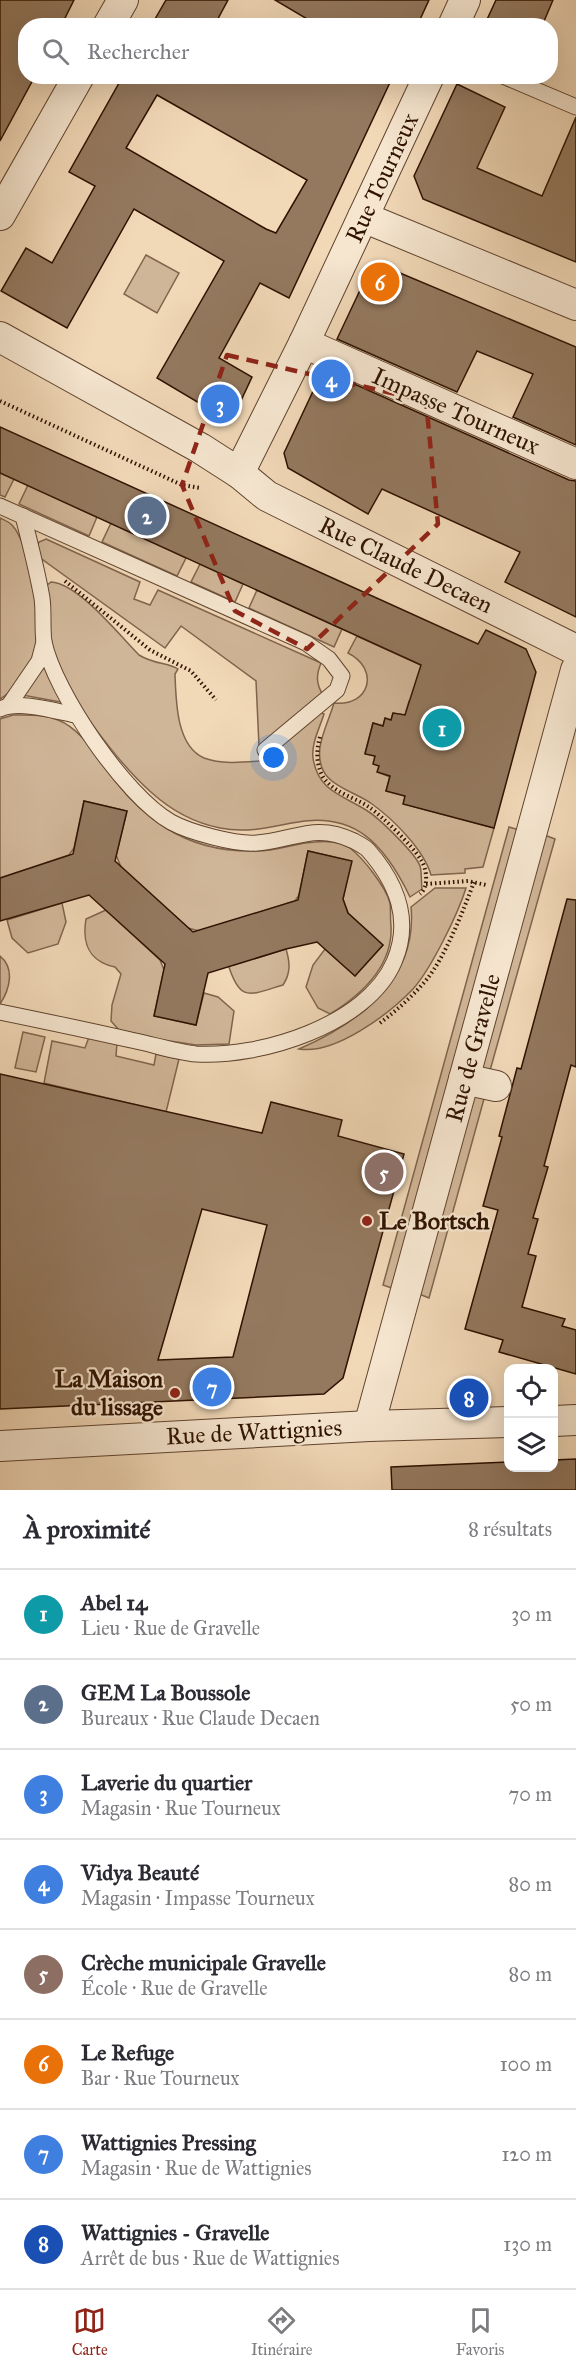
<!DOCTYPE html>
<html lang="fr">
<meta charset="utf-8">
<style>
body{margin:0;font-family:"IM FELL Great Primer",serif;background:#f2f2f3;color:#2b2b33}
.controls{position:absolute;right:18px;bottom:18px;display:grid;overflow:hidden;border-radius:12px;box-shadow:0 6px 24px #0002}
.controls button{width:54px;height:54px;display:grid;place-items:center;padding:0;border:0;border-bottom:2px solid #e1e1e2;background:#fff;color:#2b2b33;font:30px sans-serif}
.you{position:absolute;left:274px;top:758px;width:21px;height:21px;margin:-15px;border:4px solid #fff;border-radius:50%;background:#1a73e8;box-shadow:0 0 0 9px #1a73e833}
.badge{display:grid;place-items:center;width:39px;height:39px;border-radius:50%;background:#8f2418;color:#fff;font-size:20px;font-weight:700}
.pin{position:absolute;translate:-50% -50%;border:3px solid #fff;box-shadow:0 2px 6px #0006}
.list{margin:0;padding:0;list-style:none}
h2{display:flex;justify-content:space-between;align-items:center;height:78px;margin:0;padding:0 24px;font-size:26px}
h2 small{font-size:20px;font-weight:400;color:#7c7c81}
.list li{display:grid;grid-template-columns:39px 1fr auto;gap:18px;align-items:center;box-sizing:border-box;height:90px;padding:0 24px;border-top:2px solid #e1e1e2}
.list b{display:block;font-size:22px;white-space:nowrap}
.list p{margin:0;font-size:20px;white-space:nowrap;color:#7c7c81}
.list em{font-size:20px;font-style:normal;color:#7c7c81}
.icon{flex:none;width:33px;height:33px;fill:none;stroke:currentColor;stroke-width:2;stroke-linecap:round;stroke-linejoin:round}
.map{position:relative;flex:none;width:576px;height:1490px;overflow:hidden}
.search{position:absolute;background:#fff;box-shadow:0 6px 24px #0002;left:18px;right:18px;top:18px;height:66px;display:flex;align-items:center;gap:15px;box-sizing:border-box;padding:0 21px;border-radius:24px;color:#7c7c81;font-size:22px}
.sheet{height:798px;background:#fff}
nav{display:flex;justify-content:space-around;align-items:center;box-sizing:border-box;height:84px;border-top:2px solid #e1e1e2;background:#fff;font-size:16px;color:#7c7c81}
nav a{display:grid;justify-items:center;gap:3px}
nav .on{color:#8f2418}
.map>svg:first-child{display:block}
.green{fill:#d0b698;stroke:#80644c;stroke-width:1.5}
.building{fill:#94795f;stroke:#2f1200;stroke-width:1.5;fill-rule:evenodd}
.lines{fill:none;stroke-linecap:round;stroke-linejoin:round}
.lane-casing{stroke:#60442e;stroke-width:17}
.street-casing{stroke:#60442e;stroke-width:32}
.path{stroke:#2f1200;stroke-width:4;stroke-dasharray:1.5 3;stroke-linecap:butt}
.lane{stroke:#f6e6d0;stroke-width:15}
.street{stroke:#f6e6d0;stroke-width:30}
.marked{fill:none;stroke:#8f2418;stroke-width:4.5;stroke-dasharray:12 8;stroke-linejoin:round}
.poi-dot{fill:#8f2418;stroke:#f6e6d0;stroke-width:2}
.labels{text-anchor:middle;dominant-baseline:central;stroke-width:4.5;stroke-linejoin:round;paint-order:stroke}
.street-label{font-size:24px;fill:#2f1200;stroke:#f6e6d0}
.poi-label{font-size:24px;font-weight:bold;fill:#2f1200;stroke:#f6e6d0;text-anchor:start}
</style>
<div class="map">
<svg width="576" height="1490" viewBox="0 0 576 1490">
<rect width="100%" height="100%" fill="#f1d8b7"/>
<filter id="stains"><feTurbulence type="fractalNoise" baseFrequency=".00333" numOctaves="4"/><feColorMatrix values="0 0 0 0 .2 0 0 0 0 .09 0 0 0 0 .02 0 0 0 .5 -.17"/></filter>
<radialGradient id="worn" r=".72"><stop offset=".6" stop-color="#630" stop-opacity="0"/><stop offset="1" stop-color="#630" stop-opacity=".3"/></radialGradient>
<g class="green">
<polygon points="146,255 179,273 157,313 124,294"/>
<polygon points="0,473 14,479 5,497 0,495"/>
<polygon points="28,485 97,517 89,536 19,504"/>
<path d="M0,518c4,2 9,4 12,7 19,20 31,105 23,131 -6,16 -21,35 -35,43z"/>
<polygon points="111,523 186,558 177,576 102,542"/>
<path d="M46,539l94,43 -6,17 16,6 8,-15 163,73c-5,12 -5,21 2,32l-64,51 -3,-65 -75,-55 -16,22 -126,-91 -2,-10 2,-5z"/>
<polygon points="200,564 243,584 235,602 191,582"/>
<path d="M51,582c27,1 69,54 88,73 14,9 30,8 39,14l-3,5c1,26 1,72 29,84 21,8 49,3 70,2l-2,-10 45,-39 7,3c-4,13 -13,30 -11,44 5,33 29,37 53,52 12,7 50,44 54,56 2,7 1,16 2,23l-12,8c-25,-52 -55,-87 -118,-74 -25,5 -47,10 -72,5 -25,-5 -49,-18 -68,-35 -30,-26 -93,-105 -101,-144 -4,-20 -3,-43 -5,-63z"/>
<polygon points="257,590 342,629 334,647 249,608"/>
<path d="M357,636l66,30 -9,36 -5,-1 -4,14 -12,-2 -2,7 -6,-1 -2,7 -10,-3 -8,30 10,3 4,10 -1,6 12,5 -4,14 19,5 -1,8 90,24 -11,39 -18,2v4l-34,2c-7,-25 -38,-56 -59,-71 -22,-16 -57,-18 -52,-57 2,-14 10,-30 14,-44 36,4 46,-34 14,-50z"/>
<polygon points="45,658 66,703 22,695"/>
<path d="M13,715c16,0 30,-1 45,5 26,10 41,42 58,62 14,18 31,34 50,46 27,17 60,24 91,23 20,0 38,-8 58,-9 11,-1 26,0 35,6 13,10 36,39 40,55 1,7 0,15 1,23 2,40 -30,69 -61,88l-12,-6 -12,-21 7,-22 12,-16 30,27 28,-31 -35,-32 -5,-14 8,-38 -43,-10 -9,44 -4,6 -96,30 -11,-3 -67,-61 -5,-12 11,-44 -43,-10 -10,47 -5,7 -69,23v-159z"/>
<polygon points="509,827 526,832 400,1291 383,1285"/>
<polygon points="539,833 555,839 489,1074 474,1070"/>
<path d="M435,888h31c-8,26 -35,81 -53,101 -24,25 -78,66 -114,60 60,-26 119,-70 112,-142z"/>
<polygon points="62,903 66,922 58,944 28,953 12,938 7,920"/>
<path d="M106,910l54,50 4,10 -10,46 42,9 8,-32 14,4 16,14 -5,33 -33,1 -39,-6 -38,-9 -8,-9 1,-16 9,-31 -6,-7c-27,-6 -33,-24 -29,-48z"/>
<path d="M286,949c4,13 5,24 -3,36 -34,10 -43,18 -55,-21l6,1z"/>
<path d="M0,956c15,12 10,33 0,48z"/>
<polygon points="23,1032 45,1037 36,1072 15,1068"/>
<polygon points="89,1037 117,1043 116,1056 154,1065 156,1054 179,1059 166,1112 44,1083 52,1041 85,1048"/>
<polygon points="470,1084 487,1088 429,1298 414,1292"/>
</g>
<g class="building">
<polygon points="0,0 74,0 61,26 26,26 26,76 35,76 0,141"/>
<polygon points="166,0 228,0 214,26 151,26"/>
<polygon points="275,0 429,0 417,26 319,26"/>
<polygon points="496,0 553,0 542,26 484,26"/>
<path d="M123,76h270l-104,222 -29,-15 -41,75 33,19 -21,45 -74,-44 67,-117 -90,-52 -67,119 -66,-37 25,-43 26,15 43,-77 -26,-14zM157,95l150,85 -31,53 -10,-4 -140,-81z"/>
<polygon points="457,84 505,107 477,168 542,196 576,117 576,262 423,199 414,176"/>
<polygon points="381,265 576,347 576,445 513,417 533,374 477,351 457,392 337,339 370,269"/>
<polygon points="323,370 569,480 576,481 576,617 505,582 520,552 382,489 368,514 288,468 284,453"/>
<polygon points="0,427 478,644 486,630 526,649 536,672 494,828 403,804 405,796 386,791 390,776 377,772 379,766 373,764 375,756 365,754 373,723 383,726 385,718 391,720 393,713 405,715 421,665 0,473"/>
<polygon points="84,801 127,811 115,861 193,932 298,900 308,851 352,861 343,899 348,913 383,945 355,976 317,942 286,949 208,973 196,1025 154,1016 165,964 89,895 0,921 0,878 73,854"/>
<polygon points="567,899 576,900 576,1067 571,1065 544,1166 548,1167 533,1218 538,1219 528,1254 536,1256 522,1307 565,1319 562,1326 576,1330 576,1374 499,1352 503,1340 465,1329 498,1210 483,1206 502,1137 499,1136 517,1068 521,1069"/>
<path d="M0,1074l262,59 9,-31 71,18 -4,16 66,18 -61,224 -19,16 -324,15zM202,1209l65,16 -34,132 -75,3z"/>
<polygon points="576,1459 576,1490 392,1490 391,1467 508,1462 508,1467 554,1467 554,1460"/>
</g>
<g class="lines">
<g class="lane-casing">
<g id="lane">
<polyline points="503,76 576,107"/>
<polyline points="0,506 306,643 329,659 342,676 337,690 265,750"/>
<polyline points="9,705 39,661 44,642"/>
<path d="M0,709c19,-9 55,2 75,6"/>
<path d="M0,1012c44,9 87,18 131,28 21,4 44,12 65,14 64,4 171,-29 198,-92 18,-42 3,-79 -26,-112 -4,-4 -9,-6 -14,-9 -39,-19 -59,-1 -97,2 -21,2 -68,-11 -86,-21 -46,-26 -116,-129 -127,-180 -2,-14 0,-30 -2,-44 -5,-28 -12,-55 -19,-82"/>
</g>
</g>
<g class="street-casing">
<g id="street">
<polyline points="108,26 123,0"/>
<polyline points="453,26 465,0"/>
<polyline points="0,215 79,76"/>
<polyline points="363,217 576,305"/>
<polyline points="0,337 200,448 239,473 267,496 576,650"/>
<polyline points="304,343 576,464"/>
<polyline points="239,473 304,343 429,76"/>
<polyline points="464,1079 496,1086"/>
<polyline points="554,1421 576,1420"/>
<polyline points="369,1426 576,670"/>
<polyline points="0,1446 369,1426 508,1422"/>
</g>
</g>
<g class="path">
<polyline points="0,401 182,485 200,488"/>
<polyline points="65,581 150,650 191,671 216,700"/>
<path d="M320,737c-4,14 -4,27 3,40 11,16 31,20 46,30 14,10 43,38 52,53 6,9 8,27 -1,34"/>
<polyline points="426,884 468,881 486,885"/>
<path d="M380,1023c17,-13 33,-27 47,-44 18,-22 37,-70 47,-97"/>
</g>
<use href="#lane" class="lane"/>
<use href="#street" class="street"/>
</g>
<path class="marked" d="M227,355l199,46 12,123 -131,125 -72,-38 -53,-126z"/>
<g class="poi-dot">
<circle cx="367" cy="1221" r="6"/>
<circle cx="175" cy="1393" r="6"/>
</g>
<g class="labels">
<g class="street-label">
<text transform="translate(382 178) rotate(-65)">Rue Tourneux</text>
<text transform="translate(456 411) rotate(24)">Impasse Tourneux</text>
<text transform="translate(406 565) rotate(26)">Rue Claude Decaen</text>
<text transform="translate(473 1048) rotate(-75)">Rue de Gravelle</text>
<text transform="translate(254 1432) rotate(-3)">Rue de Wattignies</text>
</g>
<g class="poi-label">
<text x="379" y="1221">Le Bortsch</text>
<text x="163" y="1379" text-anchor="end">La Maison<tspan x="163" dy="28">du lissage</tspan></text>
</g>
</g>
<rect width="100%" height="100%" filter="url(#stains)"/>
<rect width="100%" height="100%" fill="url(#worn)"/>
</svg>
<div class="controls">
<button><svg class="icon" aria-label="locate" viewBox="0 0 24 24"><circle cx="12" cy="12" r="6"/><path d="M12 2v4M12 18v4M2 12h4M18 12h4"/></svg></button>
<button><svg class="icon" aria-label="layers" viewBox="0 0 24 24"><path d="M12 4l9 5-9 5-9-5zM3 14l9 5 9-5"/></svg></button>
</div>
<div class="you"></div>
<div class="pin badge" style="left:442px;top:728px;background:#0f9aa8">1</div>
<div class="pin badge" style="left:147px;top:516px;background:#5c6f8a">2</div>
<div class="pin badge" style="left:220px;top:404px;background:#3f7fe0">3</div>
<div class="pin badge" style="left:331px;top:379px;background:#3f7fe0">4</div>
<div class="pin badge" style="left:384px;top:1172px;background:#8d6e63">5</div>
<div class="pin badge" style="left:380px;top:282px;background:#e8710a">6</div>
<div class="pin badge" style="left:212px;top:1387px;background:#3f7fe0">7</div>
<div class="pin badge" style="left:469px;top:1398px;background:#1a4fb4">8</div>
<div class="search"><svg class="icon" aria-label="search" viewBox="0 0 24 24"><circle cx="10" cy="10" r="6"/><path d="M15 15l6 6"/></svg>Rechercher</div>
</div>
<section class="sheet">
<h2>À proximité<small>8 résultats</small></h2>
<ul class="list">
<li><span class="badge" style="background:#0f9aa8">1</span><div><b>Abel 14</b><p>Lieu · Rue de Gravelle</p></div><em>30 m</em></li>
<li><span class="badge" style="background:#5c6f8a">2</span><div><b>GEM La Boussole</b><p>Bureaux · Rue Claude Decaen</p></div><em>50 m</em></li>
<li><span class="badge" style="background:#3f7fe0">3</span><div><b>Laverie du quartier</b><p>Magasin · Rue Tourneux</p></div><em>70 m</em></li>
<li><span class="badge" style="background:#3f7fe0">4</span><div><b>Vidya Beauté</b><p>Magasin · Impasse Tourneux</p></div><em>80 m</em></li>
<li><span class="badge" style="background:#8d6e63">5</span><div><b>Crèche municipale Gravelle</b><p>École · Rue de Gravelle</p></div><em>80 m</em></li>
<li><span class="badge" style="background:#e8710a">6</span><div><b>Le Refuge</b><p>Bar · Rue Tourneux</p></div><em>100 m</em></li>
<li><span class="badge" style="background:#3f7fe0">7</span><div><b>Wattignies Pressing</b><p>Magasin · Rue de Wattignies</p></div><em>120 m</em></li>
<li><span class="badge" style="background:#1a4fb4">8</span><div><b>Wattignies - Gravelle</b><p>Arrêt de bus · Rue de Wattignies</p></div><em>130 m</em></li>
</ul>
</section>
<nav>
<a class="on"><svg class="icon" aria-label="map" viewBox="0 0 24 24"><path d="M3 6l6-2 6 2 6-2v14l-6 2-6-2-6 2zM9 4v14M15 6v14"/></svg>Carte</a>
<a><svg class="icon" aria-label="directions" viewBox="0 0 24 24"><path d="M12 3l9 9-9 9-9-9zM9 14v-3h6M13 9l2 2-2 2"/></svg>Itinéraire</a>
<a><svg class="icon" aria-label="saved" viewBox="0 0 24 24"><path d="M7 4h10v16l-5-4-5 4z"/></svg>Favoris</a>
</nav>
